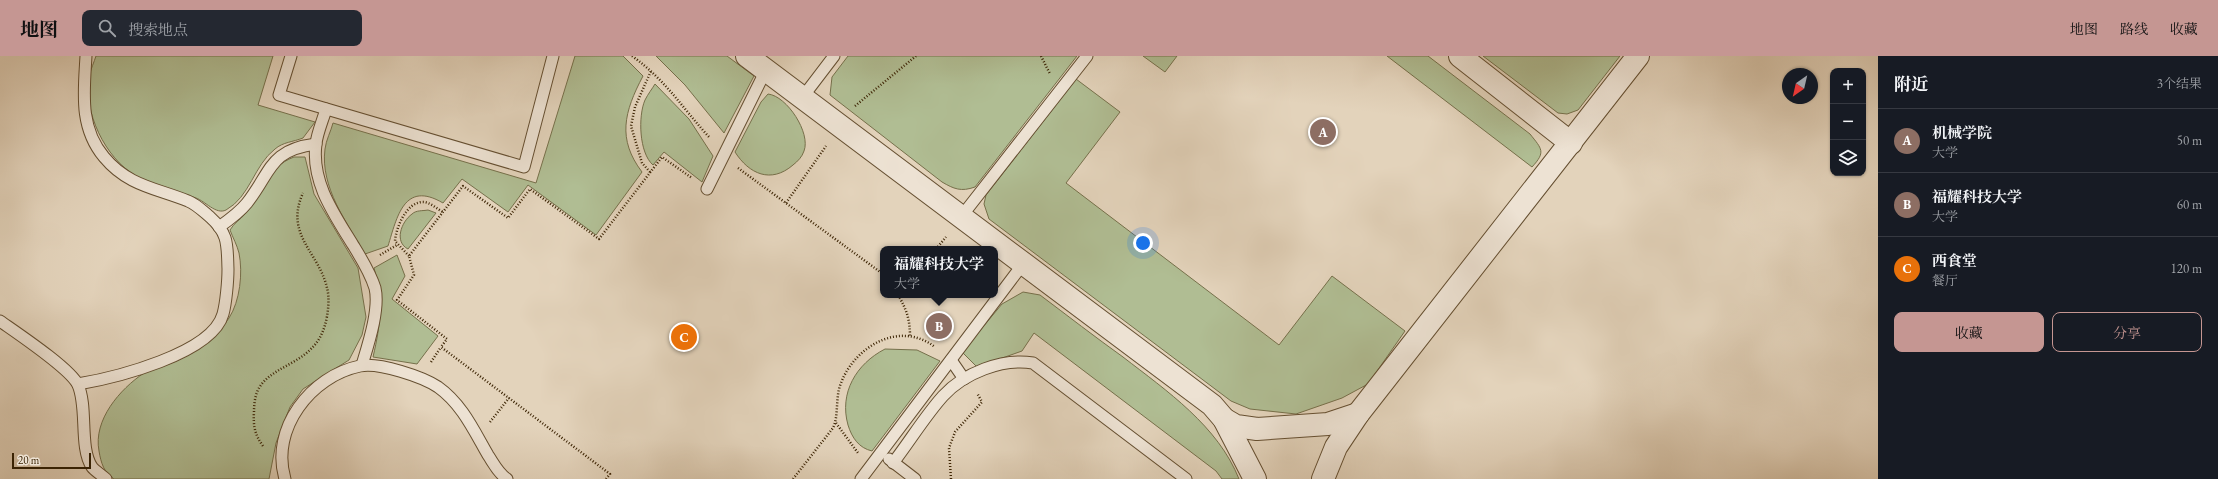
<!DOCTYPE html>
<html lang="zh">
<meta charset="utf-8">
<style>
body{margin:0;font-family:"EB Garamond","Noto Serif SC",serif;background:#242831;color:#f1f3f6}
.controls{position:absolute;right:12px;top:12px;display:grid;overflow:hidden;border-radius:8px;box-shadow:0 1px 3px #0004}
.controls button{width:36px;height:36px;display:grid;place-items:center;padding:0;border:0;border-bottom:1px solid #363941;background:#171b24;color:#f1f3f6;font:20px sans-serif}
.compass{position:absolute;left:1782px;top:12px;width:36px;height:36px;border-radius:50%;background:#171b24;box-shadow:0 1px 3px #0004;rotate:214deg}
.scale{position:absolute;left:12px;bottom:10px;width:79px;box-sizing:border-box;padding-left:4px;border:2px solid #3b2303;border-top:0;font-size:11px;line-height:14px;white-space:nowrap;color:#3b2303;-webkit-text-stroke:3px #ede2d3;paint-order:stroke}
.you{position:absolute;left:1143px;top:187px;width:14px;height:14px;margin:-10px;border:3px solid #fff;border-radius:50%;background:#1a73e8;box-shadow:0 0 0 6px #1a73e833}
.badge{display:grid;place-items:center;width:26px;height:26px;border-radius:50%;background:#c59692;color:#fff;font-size:13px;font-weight:700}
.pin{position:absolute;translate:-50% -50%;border:2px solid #fff;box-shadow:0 1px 4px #0006}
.popup{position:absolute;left:880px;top:190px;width:118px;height:52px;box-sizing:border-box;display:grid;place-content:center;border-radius:8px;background:#171b24;filter:drop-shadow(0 1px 3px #0005);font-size:13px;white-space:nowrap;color:#9ea1a6}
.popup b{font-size:15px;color:#f1f3f6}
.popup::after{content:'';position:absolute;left:50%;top:100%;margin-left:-8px;border:8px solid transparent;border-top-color:#171b24}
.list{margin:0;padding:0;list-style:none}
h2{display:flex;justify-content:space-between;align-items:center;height:52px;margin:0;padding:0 16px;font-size:17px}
h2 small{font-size:13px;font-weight:400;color:#9ea1a6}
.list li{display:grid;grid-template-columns:26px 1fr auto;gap:12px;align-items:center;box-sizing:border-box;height:64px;padding:0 16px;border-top:1px solid #363941}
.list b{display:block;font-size:15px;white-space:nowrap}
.list p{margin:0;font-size:13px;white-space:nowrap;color:#9ea1a6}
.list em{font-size:13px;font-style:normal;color:#9ea1a6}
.actions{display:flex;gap:8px;padding:12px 16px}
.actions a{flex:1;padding:9px 0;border:1px solid #c59692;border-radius:8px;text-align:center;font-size:14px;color:#c59692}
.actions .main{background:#c59692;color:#111}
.icon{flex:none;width:22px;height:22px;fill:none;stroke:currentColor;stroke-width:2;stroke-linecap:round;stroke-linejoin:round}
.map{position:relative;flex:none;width:1878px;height:423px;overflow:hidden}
header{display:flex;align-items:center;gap:24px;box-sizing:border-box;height:56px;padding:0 20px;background:#c59692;color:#111}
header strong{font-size:19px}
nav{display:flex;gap:22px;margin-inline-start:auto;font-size:14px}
.search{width:280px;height:36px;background:#242831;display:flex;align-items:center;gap:10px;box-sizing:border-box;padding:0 14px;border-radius:8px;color:#9ea1a6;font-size:15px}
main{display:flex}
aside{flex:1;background:#171b24}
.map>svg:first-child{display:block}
.green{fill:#b0bd93;stroke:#76704b}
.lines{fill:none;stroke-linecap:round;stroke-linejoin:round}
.service-casing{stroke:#654f31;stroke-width:13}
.minor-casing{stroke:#654f31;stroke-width:24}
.path{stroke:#3b2303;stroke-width:2.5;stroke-dasharray:1 2;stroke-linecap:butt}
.service{stroke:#ede2d3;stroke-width:11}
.minor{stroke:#ede2d3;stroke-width:22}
</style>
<header>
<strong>地图</strong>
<div class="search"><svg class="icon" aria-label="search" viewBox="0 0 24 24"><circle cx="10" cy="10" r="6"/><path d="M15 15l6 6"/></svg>搜索地点</div>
<nav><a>地图</a><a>路线</a><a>收藏</a></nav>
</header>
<main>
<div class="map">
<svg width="1878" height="423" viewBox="0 0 1878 423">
<rect width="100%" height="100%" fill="#e3d3bb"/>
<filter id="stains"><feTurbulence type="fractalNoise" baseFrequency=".005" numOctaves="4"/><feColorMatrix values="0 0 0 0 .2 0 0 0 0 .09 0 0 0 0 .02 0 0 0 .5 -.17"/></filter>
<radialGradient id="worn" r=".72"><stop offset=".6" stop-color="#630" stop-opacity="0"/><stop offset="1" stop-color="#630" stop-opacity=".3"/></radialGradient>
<g class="green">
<path d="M96,0h177l-15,49 57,17 -12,16c-10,4 -20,4 -28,11 -21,16 -25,48 -49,61 -10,5 -21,-9 -30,-12 -18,-7 -44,-12 -60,-22 -31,-18 -53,-64 -47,-100 2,-7 5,-14 7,-20z"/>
<path d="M575,0h48l20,20c-19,36 -26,63 -1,96l-46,63 -68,-50 -20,27 -46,-33 -19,24c-39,-23 -46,14 -55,43l-23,8c-18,-31 -45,-67 -40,-105 1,-9 6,-18 8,-26l203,60z"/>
<polygon points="656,0 727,0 754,20 724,77 685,29"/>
<path d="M848,0h229l-102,131c-14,5 -21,2 -33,-5l-112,-87 2,-18z"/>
<polygon points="1143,0 1177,0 1165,16"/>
<path d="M1387,0h41l102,78c12,15 16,18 2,33z"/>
<polygon points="1483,0 1620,0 1578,54 1567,58 1558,57"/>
<polygon points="1076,23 1120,56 1066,127 1279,289 1332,220 1405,275 1368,328 1342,342 1296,358 1250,353 1231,345 989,163 984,148 986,139"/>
<path d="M655,28l34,35 24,37 -11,26 -38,-30 -11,13c-14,-12 -15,-49 -8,-65 3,-6 7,-11 10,-16z"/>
<path d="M768,38c19,2 43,39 36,57 -2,6 -6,10 -11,14 -22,19 -44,9 -58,-13l26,-50z"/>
<path d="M294,101h11l9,37 44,74 8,49 -4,18 -13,25 -46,29 -13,18 -14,36 -7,36h-155c-10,-6 -13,-16 -15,-28 -6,-31 21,-62 45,-78 7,-4 17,-6 25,-9 25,-10 45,-23 60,-46 11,-17 14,-45 10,-65 -2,-8 -6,-15 -9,-23 4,-7 10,-10 15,-16 18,-21 20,-46 49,-57z"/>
<path d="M428,154l8,3 -28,36c-14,-7 -7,-27 4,-35 4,-4 11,-3 16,-4z"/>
<path d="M397,199l8,21 -13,23 46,37 -21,28 -44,-7c8,-34 10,-56 1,-89z"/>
<path d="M1023,236l17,3c28,21 55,42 83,62 44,34 95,69 116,122h-17l-6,-8 -182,-138 -12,18 -45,16 -15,-15 40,-48z"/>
<path d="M885,293l32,1 23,11 -68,90c-13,-3 -20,-13 -24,-26 -9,-32 8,-61 37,-76z"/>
</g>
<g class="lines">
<g class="service-casing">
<g id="service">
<polyline points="291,0 279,39 524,111 553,0"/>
<polyline points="802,42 834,0"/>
<path d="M326,53c-3,11 -9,24 -10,35 -5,38 18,70 37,101 8,13 17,27 22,43 5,21 -7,57 -13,77"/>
<polyline points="707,133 766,14"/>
<polyline points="961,161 1087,0"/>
<path d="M219,171c10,-7 20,-14 28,-24 25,-32 22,-53 69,-59"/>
<path d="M0,265c17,12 71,48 78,64 10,22 1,63 14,82 3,4 10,8 14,12"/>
<polyline points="951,304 964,323"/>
<path d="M78,328c36,-6 134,-30 145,-70 3,-11 5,-33 5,-45 -1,-24 1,-35 -18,-52 -6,-5 -14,-13 -22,-16 -32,-13 -60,-15 -84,-44 -25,-30 -20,-65 -18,-101"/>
<polyline points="889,403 915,423"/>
<path d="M893,407c17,-22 32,-47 50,-67 21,-23 59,-38 90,-33l153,116"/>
<path d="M285,423c-15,-50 26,-103 75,-113 19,-4 63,11 78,21 24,17 36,44 50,68 6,9 10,18 19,24"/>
<polyline points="861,423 1023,208"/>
</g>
</g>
<g class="minor-casing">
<g id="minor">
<polyline points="747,0 1212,349 1224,363 1255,423"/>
<polyline points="1460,0 1571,87"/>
<polyline points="1224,363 1236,370 1257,373 1328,368 1358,358"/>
<polyline points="1323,423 1336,391 1358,358 1638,0"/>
</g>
</g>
<g class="path">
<path d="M632,0c34,24 51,53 78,82"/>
<polyline points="1041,0 1050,18"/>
<polyline points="855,50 916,0"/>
<polyline points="738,112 883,218"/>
<polyline points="650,116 642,107 631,70 635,51 651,15"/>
<polyline points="786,147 826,90"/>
<polyline points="936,193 946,181"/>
<polyline points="380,199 397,189"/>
<path d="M409,200l-14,-15c1,-13 11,-39 28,-39 7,0 14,7 20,10"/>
<path d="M898,239c9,15 12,25 12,42"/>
<polyline points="431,306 441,291"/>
<polyline points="490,366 509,342"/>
<polyline points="836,367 858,397"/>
<path d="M263,390c-8,-11 -10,-20 -9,-34 0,-8 1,-17 5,-24 15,-25 55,-24 66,-63 3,-10 5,-27 2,-37 -8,-36 -43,-53 -24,-95"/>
<polyline points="606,423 610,418 441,291 447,283 397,244 414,219 409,200 463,130 508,162 530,133 599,183 662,101 692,122"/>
<path d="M793,423l40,-51c6,-12 2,-31 8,-45 14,-37 59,-63 94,-36"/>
<polyline points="951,423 949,392 955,376 982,346 977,337"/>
</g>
<use href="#service" class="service"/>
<use href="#minor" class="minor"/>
</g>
<rect width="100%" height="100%" filter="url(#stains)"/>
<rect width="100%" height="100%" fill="url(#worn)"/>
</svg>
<div class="controls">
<button>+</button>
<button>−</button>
<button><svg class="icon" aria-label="layers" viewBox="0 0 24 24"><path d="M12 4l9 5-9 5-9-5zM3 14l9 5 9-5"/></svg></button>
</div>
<svg class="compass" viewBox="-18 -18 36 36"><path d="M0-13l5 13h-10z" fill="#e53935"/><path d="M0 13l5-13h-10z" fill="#9ea1a6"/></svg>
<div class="scale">20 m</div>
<div class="you"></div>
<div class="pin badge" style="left:1323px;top:76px;background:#8d6e63">A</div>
<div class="pin badge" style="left:939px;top:270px;background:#8d6e63">B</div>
<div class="popup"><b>福耀科技大学</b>大学</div>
<div class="pin badge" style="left:684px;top:281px;background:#e8710a">C</div>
</div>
<aside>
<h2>附近<small>3个结果</small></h2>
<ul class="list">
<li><span class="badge" style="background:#8d6e63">A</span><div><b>机械学院</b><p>大学</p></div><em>50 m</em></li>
<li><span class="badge" style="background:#8d6e63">B</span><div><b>福耀科技大学</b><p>大学</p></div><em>60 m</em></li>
<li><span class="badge" style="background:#e8710a">C</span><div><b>西食堂</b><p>餐厅</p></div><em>120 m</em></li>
</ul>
<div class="actions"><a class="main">收藏</a><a>分享</a></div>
</aside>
</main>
